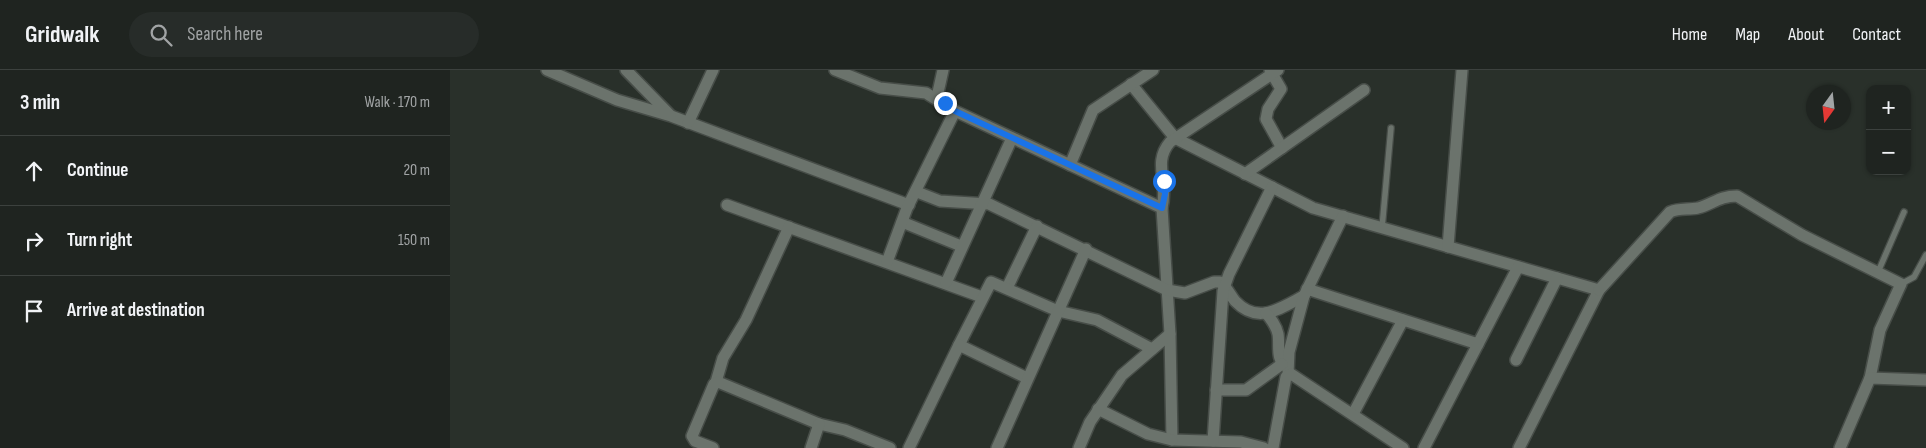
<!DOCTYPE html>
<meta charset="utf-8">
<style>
body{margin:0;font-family:"Sofia Sans Condensed",sans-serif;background:#272c29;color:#f1f3f6}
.controls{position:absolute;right:15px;top:15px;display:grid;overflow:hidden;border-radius:10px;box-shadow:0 1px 4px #0004}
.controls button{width:45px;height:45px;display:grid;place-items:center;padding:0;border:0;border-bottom:1px solid #3c413e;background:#1f2420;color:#f1f3f6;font:25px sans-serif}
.compass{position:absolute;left:1356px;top:15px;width:45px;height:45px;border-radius:50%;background:#1f2420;box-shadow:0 1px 4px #0004;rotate:195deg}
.stop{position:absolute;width:15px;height:15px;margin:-11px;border:4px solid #1a73e8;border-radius:50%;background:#fff}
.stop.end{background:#1a73e8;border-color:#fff;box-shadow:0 1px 5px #0008}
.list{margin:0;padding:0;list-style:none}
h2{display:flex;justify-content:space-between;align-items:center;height:65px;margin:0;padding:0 20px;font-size:21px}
h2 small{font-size:16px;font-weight:400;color:#a1a4a5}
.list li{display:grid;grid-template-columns:32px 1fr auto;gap:15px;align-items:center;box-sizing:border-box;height:70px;padding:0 20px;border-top:1px solid #3c413e}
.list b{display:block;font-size:19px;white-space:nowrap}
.list em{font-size:16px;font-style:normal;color:#a1a4a5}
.icon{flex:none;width:28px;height:28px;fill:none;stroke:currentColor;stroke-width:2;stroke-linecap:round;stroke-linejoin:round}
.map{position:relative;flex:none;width:1476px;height:378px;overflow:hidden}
header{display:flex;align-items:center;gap:30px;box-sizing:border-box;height:70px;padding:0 25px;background:#1f2420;border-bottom:1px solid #3c413e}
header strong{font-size:24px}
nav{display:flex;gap:28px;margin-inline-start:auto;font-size:18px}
.search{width:350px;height:45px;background:#272c29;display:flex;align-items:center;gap:12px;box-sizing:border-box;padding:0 18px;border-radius:28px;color:#a1a4a5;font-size:19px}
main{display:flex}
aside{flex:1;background:#1f2420}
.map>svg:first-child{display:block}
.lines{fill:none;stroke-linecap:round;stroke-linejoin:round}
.lane-casing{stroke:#474d48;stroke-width:8}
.street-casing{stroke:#474d48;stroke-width:14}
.lane{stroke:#6b736c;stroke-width:5.5}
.street{stroke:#6b736c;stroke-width:11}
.route{stroke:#1a73e8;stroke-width:6}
</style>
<header>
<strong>Gridwalk</strong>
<div class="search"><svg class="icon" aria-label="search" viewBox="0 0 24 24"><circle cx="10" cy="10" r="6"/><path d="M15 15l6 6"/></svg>Search here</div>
<nav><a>Home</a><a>Map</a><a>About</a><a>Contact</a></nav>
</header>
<main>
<aside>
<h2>3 min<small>Walk · 170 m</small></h2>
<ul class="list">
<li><svg class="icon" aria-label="ahead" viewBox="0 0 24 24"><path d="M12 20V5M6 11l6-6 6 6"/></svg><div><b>Continue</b></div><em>20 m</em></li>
<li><svg class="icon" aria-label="right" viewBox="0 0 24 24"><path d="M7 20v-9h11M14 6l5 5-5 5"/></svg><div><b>Turn right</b></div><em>150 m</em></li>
<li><svg class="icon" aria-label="arrive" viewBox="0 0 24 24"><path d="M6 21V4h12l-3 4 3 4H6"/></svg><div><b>Arrive at destination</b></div></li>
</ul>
</aside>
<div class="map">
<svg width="1476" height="378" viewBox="0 0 1476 378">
<rect width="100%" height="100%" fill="#29302a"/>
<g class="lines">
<g class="lane-casing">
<g id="lane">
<polyline points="932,158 941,58"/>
<polyline points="1428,202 1454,142"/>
<polyline points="1451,214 1464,207 1476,185"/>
</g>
</g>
<g class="street-casing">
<g id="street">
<polyline points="97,0 167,30 221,46 459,135"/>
<polyline points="176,0 220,45"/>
<polyline points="385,0 430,18 476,23 505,41 712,138 720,264 722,370 791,372 814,378"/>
<polyline points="820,0 831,19 818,39 816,49 832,78"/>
<polyline points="681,14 725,68 863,138 1149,220 1069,378"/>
<polyline points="487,27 493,0"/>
<polyline points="238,53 263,0"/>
<polyline points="620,95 643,40 703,0"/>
<polyline points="795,104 914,20"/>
<path d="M467,122l23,9 49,3 178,86 18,3 29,-11h6c7,5 10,13 15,19 23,24 44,8 69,-5"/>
<polyline points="277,135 532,227"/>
<path d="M712,138c7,-26 -10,-45 8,-66l108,-72"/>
<polyline points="452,152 511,176"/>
<polyline points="998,177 1012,0"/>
<polyline points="437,192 457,138 505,41"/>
<polyline points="496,213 562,68"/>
<polyline points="557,218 587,156"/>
<polyline points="857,219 1028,274"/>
<path d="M1149,220l71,-78c9,-4 18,-2 28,-4 15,-4 21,-12 39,-12l65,39 99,49 -21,46 -10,48"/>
<path d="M816,243c5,6 10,12 12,21 2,11 -3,26 9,33"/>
<polyline points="509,275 541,212 608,241 647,250 702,279"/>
<polyline points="1066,290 1107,208"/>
<polyline points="838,304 839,282 854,226 893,146"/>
<polyline points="266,312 273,288 296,250 339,157"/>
<polyline points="766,320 796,320 832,294"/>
<polyline points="648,339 698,364 722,370"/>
<polyline points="903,344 953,250"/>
<polyline points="763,371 773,221 779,204 822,117"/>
<polyline points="263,378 245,371 242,366 264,314 268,312 369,354 395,360 440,378"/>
<polyline points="361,378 369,354"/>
<polyline points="459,378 509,275 577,308"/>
<polyline points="547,378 636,179"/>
<polyline points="629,378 640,352 672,305 720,264"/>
<polyline points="823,378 836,307 841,304 953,378"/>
<polyline points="974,378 1068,197"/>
<polyline points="1390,378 1420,308 1476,310"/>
</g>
</g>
<use href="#lane" class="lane"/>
<use href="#street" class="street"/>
</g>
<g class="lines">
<polyline class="route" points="495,33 505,41 712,138 715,124 714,111"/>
</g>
</svg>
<div class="controls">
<button>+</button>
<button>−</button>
</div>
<svg class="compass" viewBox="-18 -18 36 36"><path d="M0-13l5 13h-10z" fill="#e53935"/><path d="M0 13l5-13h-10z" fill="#a1a4a5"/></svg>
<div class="stop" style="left:714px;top:111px"></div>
<div class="stop end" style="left:495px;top:33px"></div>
</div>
</main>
